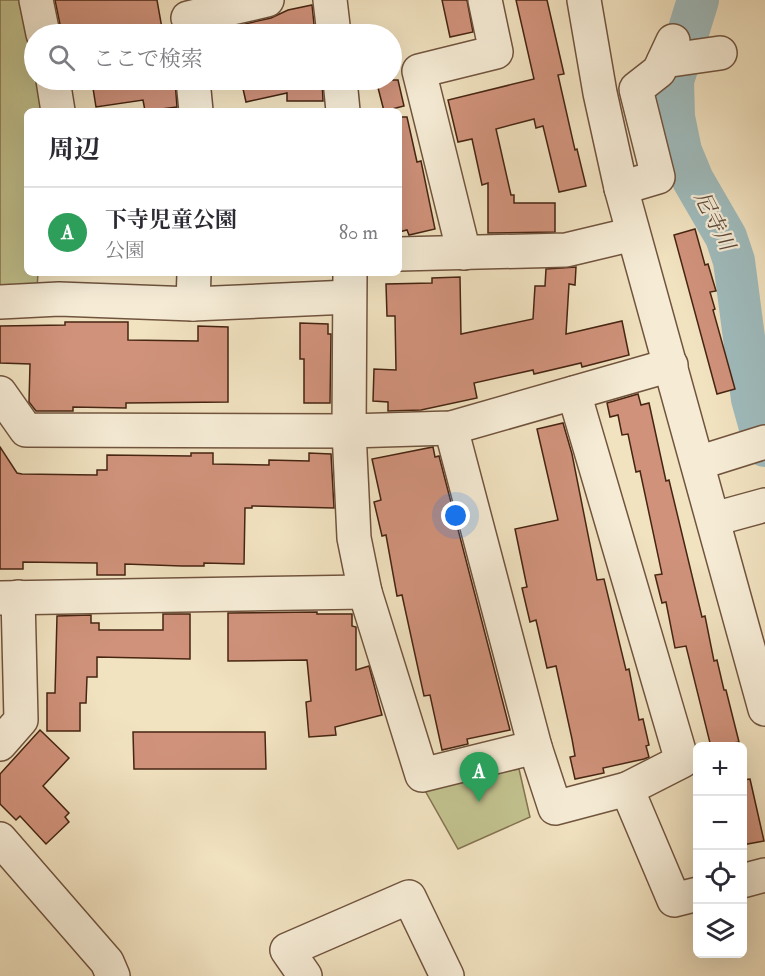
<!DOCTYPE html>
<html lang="ja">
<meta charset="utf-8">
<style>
body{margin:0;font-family:"IM FELL Double Pica","Noto Serif JP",serif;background:#f2f2f3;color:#2b2b33}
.controls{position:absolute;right:18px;bottom:18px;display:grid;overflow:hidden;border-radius:9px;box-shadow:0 6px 24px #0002}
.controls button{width:54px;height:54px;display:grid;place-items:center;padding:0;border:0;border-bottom:2px solid #e1e1e2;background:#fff;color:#2b2b33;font:30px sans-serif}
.you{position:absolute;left:456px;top:516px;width:21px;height:21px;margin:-15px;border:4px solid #fff;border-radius:50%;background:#1a73e8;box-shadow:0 0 0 9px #1a73e833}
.badge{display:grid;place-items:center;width:39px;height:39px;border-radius:50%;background:#d93025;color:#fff;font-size:20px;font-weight:700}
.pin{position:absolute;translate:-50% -50px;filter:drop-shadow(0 2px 3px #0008)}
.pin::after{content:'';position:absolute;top:32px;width:21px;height:18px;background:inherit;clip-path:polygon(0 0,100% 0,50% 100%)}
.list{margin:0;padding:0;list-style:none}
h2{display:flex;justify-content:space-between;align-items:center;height:78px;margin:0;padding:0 24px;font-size:26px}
h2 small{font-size:20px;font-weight:400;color:#7c7c81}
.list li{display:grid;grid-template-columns:39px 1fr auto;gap:18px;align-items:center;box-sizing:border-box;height:90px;padding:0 24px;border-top:2px solid #e1e1e2}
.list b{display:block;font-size:22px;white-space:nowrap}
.list p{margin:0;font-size:20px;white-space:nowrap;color:#7c7c81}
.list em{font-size:20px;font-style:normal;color:#7c7c81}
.icon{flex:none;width:33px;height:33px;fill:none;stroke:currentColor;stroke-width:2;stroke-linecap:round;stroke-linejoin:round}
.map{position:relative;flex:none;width:765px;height:976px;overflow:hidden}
.search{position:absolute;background:#fff;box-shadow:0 6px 24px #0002;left:24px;top:24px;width:378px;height:66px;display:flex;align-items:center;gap:15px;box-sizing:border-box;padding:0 21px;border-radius:33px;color:#7c7c81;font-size:22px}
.panel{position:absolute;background:#fff;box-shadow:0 6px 24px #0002;left:24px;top:108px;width:378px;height:168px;border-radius:9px}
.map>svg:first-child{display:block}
.green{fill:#c1c18e;stroke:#847350;stroke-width:1.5}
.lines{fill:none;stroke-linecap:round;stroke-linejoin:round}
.river{stroke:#9fbbbc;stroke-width:42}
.building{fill:#d0927b;stroke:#462512;stroke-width:1.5}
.minor-casing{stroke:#71543e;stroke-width:36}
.minor{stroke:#f6ecd6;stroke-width:33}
.labels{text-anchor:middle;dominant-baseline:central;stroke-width:4.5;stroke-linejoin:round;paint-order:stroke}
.water-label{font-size:21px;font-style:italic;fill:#5c4a3c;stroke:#f6ecd6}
</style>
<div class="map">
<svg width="765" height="976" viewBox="0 0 765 976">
<rect width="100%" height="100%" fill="#f1e2c0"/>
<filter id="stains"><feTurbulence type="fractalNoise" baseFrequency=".00333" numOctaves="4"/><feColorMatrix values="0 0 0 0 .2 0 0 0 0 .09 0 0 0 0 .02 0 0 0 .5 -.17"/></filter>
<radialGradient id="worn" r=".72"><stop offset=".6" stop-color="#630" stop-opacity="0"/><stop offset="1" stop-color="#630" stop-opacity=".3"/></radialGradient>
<g class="green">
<polygon points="0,0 21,0 34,64 34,80 38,80 44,111 27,111 27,273 38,273 37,289 0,288"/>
<polygon points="519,769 530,817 458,849 423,787"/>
</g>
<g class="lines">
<polyline class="river" points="698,0 673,81 674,117 681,151 693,180 726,237 734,261 752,399 765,446"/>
</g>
<g class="building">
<polygon points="55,0 157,0 163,34 62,34"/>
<polygon points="442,0 467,0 473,32 450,37"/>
<polygon points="516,0 547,0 564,74 558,75 575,150 577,149 586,186 559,192 543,126 536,128 534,119 496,129 511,195 514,195 514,203 555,203 555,232 488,233 488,183 482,185 472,139 458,142 448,100 534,79"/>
<polygon points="312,5 315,34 218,34 218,30 271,18 288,10"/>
<polygon points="107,80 175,80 177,107 145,111 143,100 96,107 92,82"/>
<polygon points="241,80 322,80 323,101 287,101 287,93 246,102"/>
<polygon points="376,80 398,80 404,106 384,111"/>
<polygon points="399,117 407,117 417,162 421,161 435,229 409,235 407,230 399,232"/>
<polygon points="695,229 705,265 708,264 716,291 710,292 715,309 713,310 735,389 717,394 674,235"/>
<polygon points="576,267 575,285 569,284 566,334 622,321 629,355 582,367 581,363 534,374 533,370 474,383 477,398 421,410 388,411 388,402 373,401 374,369 396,370 395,316 387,316 386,284 432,283 432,278 460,277 461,334 533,319 535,286 545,286 546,269"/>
<polygon points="65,322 128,322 128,340 198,341 198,326 228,327 228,402 126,403 126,408 73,407 73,411 36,411 29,402 30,364 0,363 0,326 65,325"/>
<polygon points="300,323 328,324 328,334 331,334 330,403 304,403 304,359 300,359"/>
<polygon points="638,394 641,405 649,403 666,481 669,480 702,617 705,616 714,661 717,660 724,690 726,690 739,742 711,747 686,646 675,648 666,602 662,603 655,575 662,574 640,471 636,472 628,434 622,435 618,415 610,417 607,403"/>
<polygon points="563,423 572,454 597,580 604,579 626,670 629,669 639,720 643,719 649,745 646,746 649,757 644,759 603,768 604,773 575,779 570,757 575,756 572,739 556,666 547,668 536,620 530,622 522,588 527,587 515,529 558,520 537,429"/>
<polygon points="0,447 17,473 22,474 97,475 97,470 107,470 107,455 191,456 191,453 213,453 213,464 269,465 269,460 309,461 309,453 331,454 334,508 252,506 252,508 245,508 244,564 204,563 204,566 182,566 125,564 125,575 97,575 97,563 23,562 23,569 0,569"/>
<polygon points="433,447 435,457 439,456 510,730 467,739 468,744 442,750 430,695 424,696 402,595 397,596 386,535 382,536 374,502 381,500 372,459"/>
<polygon points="317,612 317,614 352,614 352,626 356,627 356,670 369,666 382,715 335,727 336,735 309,737 306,702 311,701 307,660 228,661 228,613"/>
<polygon points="163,614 190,614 190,659 97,657 97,677 87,677 86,703 80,703 80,731 47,731 47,693 55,693 57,616 91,615 91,623 99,623 99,630 163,630"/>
<polygon points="40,730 69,758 43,786 69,813 65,817 69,822 46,844 20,816 16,820 0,804 0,774"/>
<polygon points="133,732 265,732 266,769 134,769"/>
<polygon points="750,779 764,841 742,845 742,780"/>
</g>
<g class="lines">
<g class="minor-casing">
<g id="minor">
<polyline points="36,0 43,34"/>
<polyline points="330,0 334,34"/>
<polyline points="584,0 600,93 621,188 765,709"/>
<polyline points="188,18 267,0"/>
<polyline points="664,61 720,53"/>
<polyline points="53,80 58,111"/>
<polyline points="193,80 196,111"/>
<polyline points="340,80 343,111"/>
<polyline points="621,188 658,177 636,89 659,71 673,41"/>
<polyline points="464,253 419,71 496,52 485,0"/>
<polyline points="399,254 566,250 633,234"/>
<polyline points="350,273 349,431 354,538 365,592 422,775 535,747"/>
<polyline points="0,302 59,299 193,304 349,297"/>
<polyline points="193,304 194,273"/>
<polyline points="0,393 26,430 349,431 451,428 671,365"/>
<polyline points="574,393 682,761 627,789"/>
<polyline points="451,428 535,747 555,808 627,789 674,900 698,894"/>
<polyline points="698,463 765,442"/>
<polyline points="714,519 765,505"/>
<polyline points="0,598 365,592"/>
<polyline points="0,744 21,720 18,597"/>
<polyline points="0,839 107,962 113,976"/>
<polyline points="742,881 765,875"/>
<polyline points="305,976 287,950 409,897 447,976"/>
</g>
</g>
<use href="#minor" class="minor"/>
</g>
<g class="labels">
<g class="water-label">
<text transform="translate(714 221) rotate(63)">尼寺川</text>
</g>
</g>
<rect width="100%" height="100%" filter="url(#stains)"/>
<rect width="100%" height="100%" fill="url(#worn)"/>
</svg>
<div class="controls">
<button>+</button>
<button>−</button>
<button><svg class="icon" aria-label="locate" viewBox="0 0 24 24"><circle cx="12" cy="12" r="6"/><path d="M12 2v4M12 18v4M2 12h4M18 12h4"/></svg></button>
<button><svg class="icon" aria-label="layers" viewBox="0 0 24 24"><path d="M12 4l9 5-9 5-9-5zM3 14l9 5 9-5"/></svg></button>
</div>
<div class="you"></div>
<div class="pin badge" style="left:479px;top:802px;background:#2e9e5b">A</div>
<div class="search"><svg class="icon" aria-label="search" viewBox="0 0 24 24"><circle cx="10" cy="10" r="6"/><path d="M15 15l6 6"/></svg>ここで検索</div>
<section class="panel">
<h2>周辺<small></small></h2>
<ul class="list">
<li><span class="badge" style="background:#2e9e5b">A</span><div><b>下寺児童公園</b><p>公園</p></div><em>80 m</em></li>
</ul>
</section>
</div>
